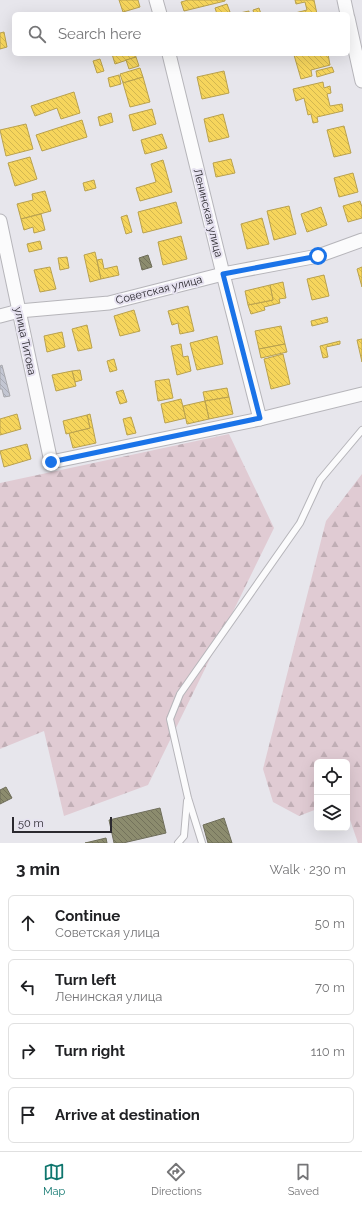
<!DOCTYPE html>
<meta charset="utf-8">
<style>
body{margin:0;font-family:Raleway,sans-serif;background:#f2f2f2;color:#202124}
.controls{position:absolute;right:12px;bottom:12px;display:grid;overflow:hidden;border-radius:6px;box-shadow:0 4px 16px #0002}
.controls button{width:36px;height:36px;display:grid;place-items:center;padding:0;border:0;border-bottom:1px solid #e0e0e0;background:#fff;color:#202124;font:20px sans-serif}
.scale{position:absolute;left:12px;bottom:10px;width:100px;box-sizing:border-box;padding-left:4px;border:2px solid #2b292f;border-top:0;font-size:11px;line-height:14px;white-space:nowrap;color:#2b292f;-webkit-text-stroke:3px #e6e2f0;paint-order:stroke}
.stop{position:absolute;width:12px;height:12px;margin:-9px;border:3px solid #1a73e8;border-radius:50%;background:#fff}
.stop.end{background:#1a73e8;border-color:#fff;box-shadow:0 1px 4px #0008}
.list{margin:0;padding:0;list-style:none}
h2{display:flex;justify-content:space-between;align-items:center;height:52px;margin:0;padding:0 16px;font-size:17px}
h2 small{font-size:13px;font-weight:400;color:#757577}
.list li{display:grid;grid-template-columns:26px 1fr auto;gap:12px;align-items:center;box-sizing:border-box;height:56px;margin:0 8px 8px;padding:0 8px;border:1px solid #e0e0e0;border-radius:6px}
.list b{display:block;font-size:15px;white-space:nowrap}
.list p{margin:0;font-size:13px;white-space:nowrap;color:#757577}
.list em{font-size:13px;font-style:normal;color:#757577}
.icon{flex:none;width:22px;height:22px;fill:none;stroke:currentColor;stroke-width:2;stroke-linecap:round;stroke-linejoin:round}
.map{position:relative;flex:none;width:362px;height:843px;overflow:hidden}
.search{position:absolute;background:#fff;box-shadow:0 4px 16px #0002;left:12px;right:12px;top:12px;height:44px;display:flex;align-items:center;gap:10px;box-sizing:border-box;padding:0 14px;border-radius:6px;color:#757577;font-size:15px}
.sheet{height:308px;background:#fff}
nav{display:flex;justify-content:space-around;align-items:center;box-sizing:border-box;height:56px;border-top:1px solid #e0e0e0;background:#fff;font-size:11px;color:#757577}
nav a{display:grid;justify-items:center;gap:2px}
nav .on{color:#0f766e}
.map>svg:first-child{display:block}
.forest{fill:url(#forest-firs)}
.homes{fill:url(#homes-back-hatch);stroke:#b9a14e}
.industry{fill:url(#industry-back-hatch);stroke:#6f6e5b}
.building{fill:url(#building-back-hatch);stroke:#a8a8ad}
.lines{fill:none;stroke-linecap:round;stroke-linejoin:round}
.service-casing{stroke:#b6b5ba;stroke-width:8}
.minor-casing{stroke:#b6b5ba;stroke-width:15}
.service{stroke:#fbfbfc;stroke-width:6}
.minor{stroke:#fbfbfc;stroke-width:13}
.route{stroke:#1a73e8;stroke-width:5}
.labels{text-anchor:middle;dominant-baseline:central;stroke-width:4;stroke-linejoin:round;paint-order:stroke}
.street-label{font-size:11px;fill:#2b292f;stroke:#e6e2f0}
</style>
<div class="map">
<svg width="362" height="843" viewBox="0 0 362 843">
<defs>
<pattern id="forest-firs" width="22" height="20" patternUnits="userSpaceOnUse"><rect width="22" height="20" fill="#e0cbd3"/><path d="M5 1l3.5 6h-7zM16 11l3.5 6h-7z" fill="#c0aeb5"/></pattern>
<pattern id="homes-back-hatch" width="6" height="6" patternUnits="userSpaceOnUse"><rect width="6" height="6" fill="#f6d55c"/><path d="M-1 5l2 2M0 0l6 6M5-1l2 2" fill="none" stroke="#d3b750"/></pattern>
<pattern id="industry-back-hatch" width="6" height="6" patternUnits="userSpaceOnUse"><rect width="6" height="6" fill="#8c8c6e"/><path d="M-1 5l2 2M0 0l6 6M5-1l2 2" fill="none" stroke="#73725b"/></pattern>
<pattern id="building-back-hatch" width="6" height="6" patternUnits="userSpaceOnUse"><rect width="6" height="6" fill="#c3c6d2"/><path d="M-1 5l2 2M0 0l6 6M5-1l2 2" fill="none" stroke="#a8aab5"/></pattern>
</defs>
<rect width="100%" height="100%" fill="#e7e6ec"/>
<g class="forest">
<polygon points="229,434 274,528 148,785 64,816 44,731 0,749 0,483"/>
<polygon points="362,474 362,843 358,843 347,811 347,762 317,762 317,809 299,816 273,802 263,769 326,521"/>
</g>
<g class="homes">
<polygon points="119,0 138,0 140,7 123,12"/>
<polygon points="188,0 225,0 225,1 184,11 181,2"/>
<polygon points="295,0 314,0 317,14 291,14 307,10 305,2 296,4"/>
<polygon points="227,4 230,12 224,14 217,14 215,8"/>
<polygon points="259,8 261,14 254,14 253,10"/>
<polygon points="249,11 249,14 235,14"/>
<polygon points="4,32 7,47 0,49 0,33"/>
<polygon points="112,54 135,54 136,57 115,64"/>
<polygon points="296,54 328,54 330,65 311,70 312,76 301,79 294,55"/>
<polygon points="136,57 139,66 129,69 126,60"/>
<polygon points="100,59 104,71 97,73 93,61"/>
<polygon points="332,67 334,72 317,77 316,71"/>
<polygon points="140,68 143,77 123,83 120,74"/>
<polygon points="224,71 229,93 202,99 197,77"/>
<polygon points="119,75 121,84 110,87 108,78"/>
<polygon points="143,77 150,102 130,107 123,83"/>
<polygon points="323,82 324,88 330,86 331,93 327,94 330,106 342,104 343,111 317,117 318,122 313,123 311,114 308,115 304,98 296,101 293,89"/>
<polygon points="74,92 80,113 61,119 57,108 35,116 31,106"/>
<polygon points="152,109 156,124 133,131 129,115"/>
<polygon points="111,113 113,122 100,126 98,117"/>
<polygon points="223,114 229,137 209,142 204,119"/>
<polygon points="82,120 87,137 42,151 36,135"/>
<polygon points="26,124 33,149 6,156 0,130"/>
<polygon points="344,126 351,153 334,157 327,130"/>
<polygon points="162,134 167,148 145,154 141,140"/>
<polygon points="30,157 37,179 15,186 8,163"/>
<polygon points="231,159 235,173 216,177 213,163"/>
<polygon points="163,160 172,192 140,201 136,188 156,182 151,164"/>
<polygon points="353,173 358,192 339,197 334,178"/>
<polygon points="94,180 96,188 85,191 83,183"/>
<polygon points="45,191 51,211 21,219 17,204 33,200 32,194"/>
<polygon points="360,201 362,207 362,218 348,222 343,206"/>
<polygon points="176,202 182,223 143,233 138,212"/>
<polygon points="289,206 296,234 274,240 267,211"/>
<polygon points="321,207 327,225 307,232 301,214"/>
<polygon points="41,214 45,230 34,233 33,227 24,230 21,219"/>
<polygon points="127,215 132,232 126,234 121,217"/>
<polygon points="262,218 269,244 247,249 241,224"/>
<polygon points="181,236 187,259 163,265 158,242"/>
<polygon points="40,241 42,249 29,252 27,244"/>
<polygon points="95,252 101,279 90,282 84,255"/>
<polygon points="67,257 69,268 60,270 58,258"/>
<polygon points="102,259 104,269 117,266 119,275 101,279 97,260"/>
<polygon points="50,267 56,289 40,292 34,270"/>
<polygon points="362,267 362,287 357,269"/>
<polygon points="324,275 329,296 312,300 307,279"/>
<polygon points="283,282 286,298 279,299 280,303 264,307 265,310 251,314 248,305 273,300 270,285"/>
<polygon points="270,285 273,300 248,305 245,291"/>
<polygon points="188,306 194,331 180,334 178,323 172,325 168,311"/>
<polygon points="134,310 140,331 120,336 114,316"/>
<polygon points="327,317 328,322 312,326 311,321"/>
<polygon points="87,325 92,348 78,351 72,329"/>
<polygon points="281,326 285,344 259,349 255,331"/>
<polygon points="62,332 65,347 47,352 44,336"/>
<polygon points="217,336 223,364 197,370 190,343"/>
<polygon points="362,339 362,362 357,340"/>
<polygon points="340,341 340,344 326,347 328,357 323,358 320,346"/>
<polygon points="181,344 183,357 188,356 191,371 177,375 171,346"/>
<polygon points="285,344 287,352 261,358 259,349"/>
<polygon points="283,354 290,384 271,389 264,359"/>
<polygon points="114,359 117,370 110,372 107,361"/>
<polygon points="80,370 82,380 75,382 72,371"/>
<polygon points="72,371 76,386 56,391 52,375"/>
<polygon points="169,379 173,398 158,401 155,381"/>
<polygon points="227,388 229,397 205,401 203,392"/>
<polygon points="123,390 127,402 120,404 116,392"/>
<polygon points="229,397 233,414 209,419 205,401"/>
<polygon points="181,399 186,418 165,423 161,404"/>
<polygon points="205,401 209,419 187,424 183,406"/>
<polygon points="17,414 21,429 0,435 0,419"/>
<polygon points="90,414 96,443 73,448 69,433 90,428 87,415"/>
<polygon points="87,415 90,428 66,434 63,421"/>
<polygon points="131,417 136,433 127,435 123,419"/>
<polygon points="27,444 31,459 4,467 0,451"/>
</g>
<g class="industry">
<polygon points="148,255 152,267 142,270 139,258"/>
<polygon points="6,787 12,798 0,804 0,790"/>
<polygon points="160,808 166,833 123,843 114,843 109,820"/>
<polygon points="224,818 232,843 208,843 203,825"/>
<polygon points="106,838 107,843 85,843"/>
</g>
<polygon class="building" points="2,365 10,396 4,397 2,389 0,389 0,366"/>
<g class="lines">
<g class="service-casing">
<g id="service">
<polyline points="178,843 184,836 187,801"/>
<polyline points="202,843 188,798 170,719 180,694 300,523 320,480 362,430"/>
</g>
</g>
<g class="minor-casing">
<g id="minor">
<polyline points="156,0 160,14"/>
<polyline points="344,0 347,14"/>
<polyline points="348,18 362,81"/>
<polyline points="169,54 223,274 260,419"/>
<polyline points="0,221 51,462 260,419 362,394"/>
<polyline points="0,316 19,311 109,303 223,274 318,256 362,240"/>
</g>
</g>
<use href="#service" class="service"/>
<use href="#minor" class="minor"/>
</g>
<g class="lines">
<polyline class="route" points="51,462 260,418 223,274 318,256"/>
</g>
<g class="labels">
<g class="street-label">
<text transform="translate(208 213) rotate(76)">Ленинская улица</text>
<text transform="translate(159 290) rotate(-14)">Советская улица</text>
<text transform="translate(25 341) rotate(78)">улица Титова</text>
</g>
</g>
</svg>
<div class="controls">
<button><svg class="icon" aria-label="locate" viewBox="0 0 24 24"><circle cx="12" cy="12" r="6"/><path d="M12 2v4M12 18v4M2 12h4M18 12h4"/></svg></button>
<button><svg class="icon" aria-label="layers" viewBox="0 0 24 24"><path d="M12 4l9 5-9 5-9-5zM3 14l9 5 9-5"/></svg></button>
</div>
<div class="scale">50 m</div>
<div class="stop" style="left:318px;top:256px"></div>
<div class="stop end" style="left:51px;top:462px"></div>
<div class="search"><svg class="icon" aria-label="search" viewBox="0 0 24 24"><circle cx="10" cy="10" r="6"/><path d="M15 15l6 6"/></svg>Search here</div>
</div>
<section class="sheet">
<h2>3 min<small>Walk · 230 m</small></h2>
<ul class="list">
<li><svg class="icon" aria-label="ahead" viewBox="0 0 24 24"><path d="M12 20V5M6 11l6-6 6 6"/></svg><div><b>Continue</b><p>Советская улица</p></div><em>50 m</em></li>
<li><svg class="icon" aria-label="left" viewBox="0 0 24 24"><path d="M17 20v-9H6M10 6l-5 5 5 5"/></svg><div><b>Turn left</b><p>Ленинская улица</p></div><em>70 m</em></li>
<li><svg class="icon" aria-label="right" viewBox="0 0 24 24"><path d="M7 20v-9h11M14 6l5 5-5 5"/></svg><div><b>Turn right</b></div><em>110 m</em></li>
<li><svg class="icon" aria-label="arrive" viewBox="0 0 24 24"><path d="M6 21V4h12l-3 4 3 4H6"/></svg><div><b>Arrive at destination</b></div></li>
</ul>
</section>
<nav>
<a class="on"><svg class="icon" aria-label="map" viewBox="0 0 24 24"><path d="M3 6l6-2 6 2 6-2v14l-6 2-6-2-6 2zM9 4v14M15 6v14"/></svg>Map</a>
<a><svg class="icon" aria-label="directions" viewBox="0 0 24 24"><path d="M12 3l9 9-9 9-9-9zM9 14v-3h6M13 9l2 2-2 2"/></svg>Directions</a>
<a><svg class="icon" aria-label="saved" viewBox="0 0 24 24"><path d="M7 4h10v16l-5-4-5 4z"/></svg>Saved</a>
</nav>
